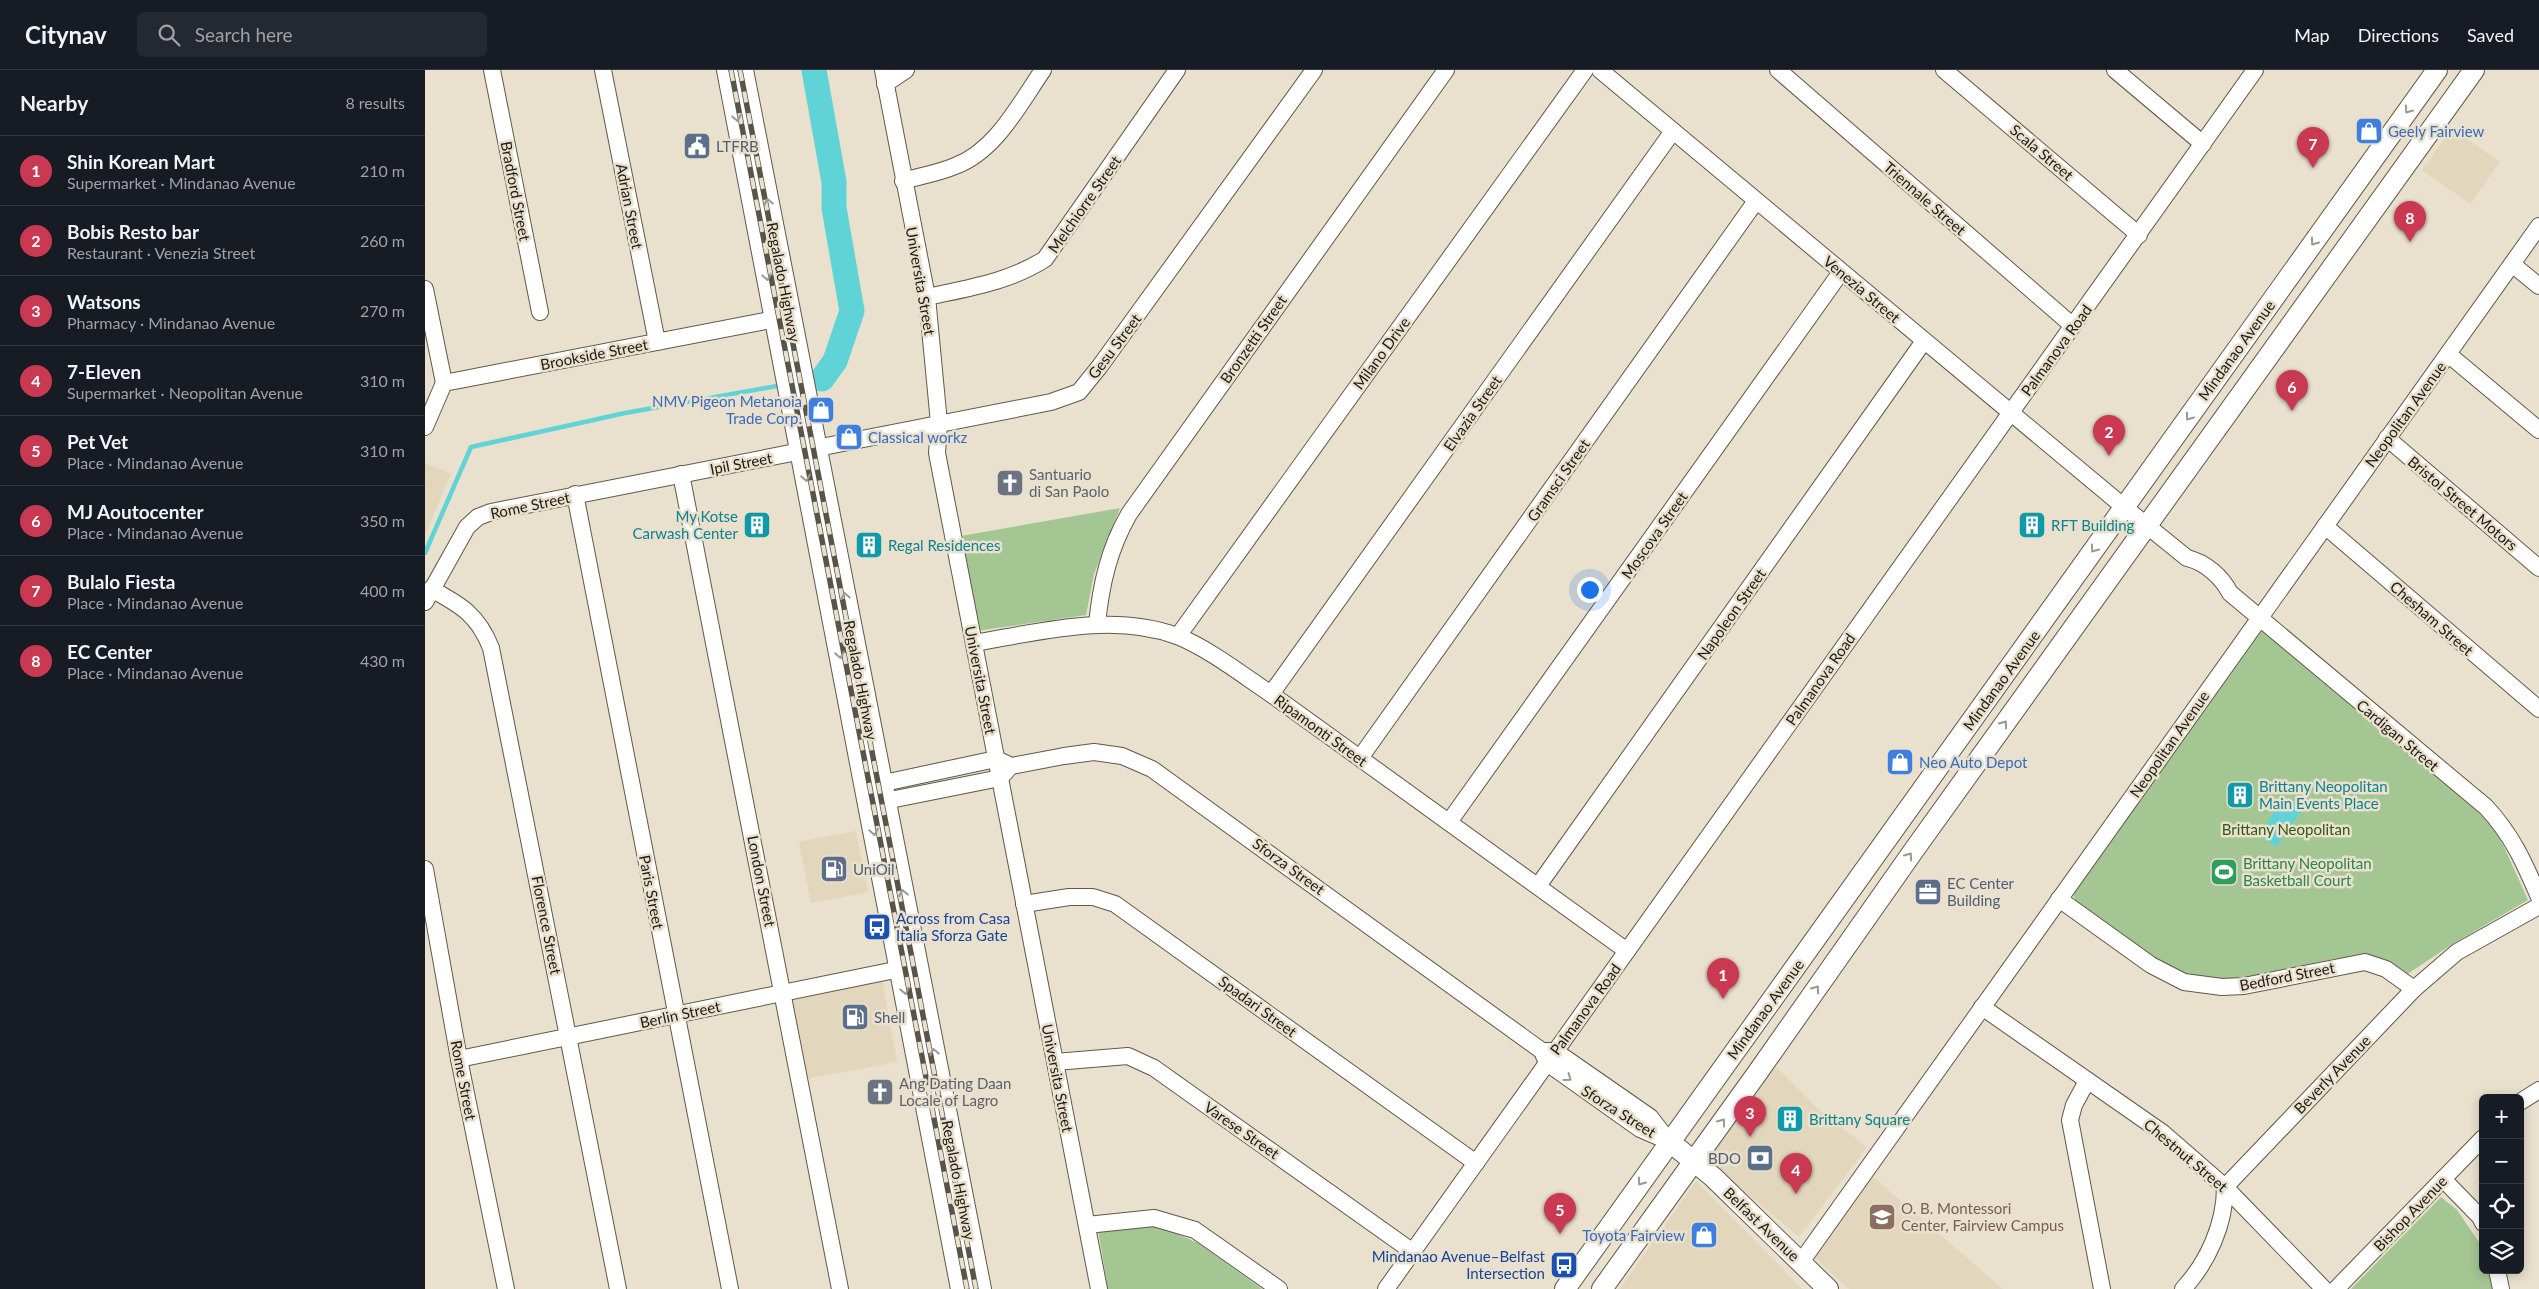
<!DOCTYPE html>
<meta charset="utf-8">
<style>
body{margin:0;font-family:Lato,sans-serif;background:#242831;color:#f1f3f6}
.controls{position:absolute;right:15px;bottom:15px;display:grid;overflow:hidden;border-radius:8px;box-shadow:0 2px 12px #0003}
.controls button{width:45px;height:45px;display:grid;place-items:center;padding:0;border:0;border-bottom:1px solid #363941;background:#171b24;color:#f1f3f6;font:25px sans-serif}
.you{position:absolute;left:1164px;top:519px;width:18px;height:18px;margin:-12px;border:4px solid #fff;border-radius:50%;background:#1a73e8;box-shadow:0 0 0 8px #1a73e833}
.badge{display:grid;place-items:center;width:32px;height:32px;border-radius:50%;background:#c93952;color:#fff;font-size:16px;font-weight:700}
.pin{position:absolute;translate:-50% -41px;filter:drop-shadow(0 1px 2px #0008)}
.pin::after{content:'';position:absolute;top:26px;width:18px;height:15px;background:inherit;clip-path:polygon(0 0,100% 0,50% 100%)}
.list{margin:0;padding:0;list-style:none}
h2{display:flex;justify-content:space-between;align-items:center;height:65px;margin:0;padding:0 20px;font-size:21px}
h2 small{font-size:16px;font-weight:400;color:#9ea1a6}
.list li{display:grid;grid-template-columns:32px 1fr auto;gap:15px;align-items:center;box-sizing:border-box;height:70px;padding:0 20px;border-top:1px solid #363941}
.list b{display:block;font-size:19px;white-space:nowrap}
.list p{margin:0;font-size:16px;white-space:nowrap;color:#9ea1a6}
.list em{font-size:16px;font-style:normal;color:#9ea1a6}
.icon{flex:none;width:28px;height:28px;fill:none;stroke:currentColor;stroke-width:2;stroke-linecap:round;stroke-linejoin:round}
.map{position:relative;flex:none;width:2114px;height:1219px;overflow:hidden}
header{display:flex;align-items:center;gap:30px;box-sizing:border-box;height:70px;padding:0 25px;background:#171b24;border-bottom:1px solid #363941}
header strong{font-size:24px}
nav{display:flex;gap:28px;margin-inline-start:auto;font-size:18px}
.search{width:350px;height:45px;background:#242831;display:flex;align-items:center;gap:12px;box-sizing:border-box;padding:0 18px;border-radius:8px;color:#9ea1a6;font-size:19px}
main{display:flex}
aside{flex:1;background:#171b24}
.map>svg:first-child{display:block}
.built{fill:#e2d6bc}
.green{fill:#a4c693}
.water{fill:#60d3d7}
.lines{fill:none;stroke-linecap:round;stroke-linejoin:round}
.stream{stroke:#60d3d7;stroke-width:4.5}
.river{stroke:#60d3d7;stroke-width:25}
.minor-casing{stroke:#605848;stroke-width:18}
.major-casing{stroke:#605848;stroke-width:22}
.minor{stroke:#fff;stroke-width:16}
.major{stroke:#fff;stroke-width:20}
.rail-casing{stroke:#585449;stroke-width:5.5}
.rail{stroke:#e9e0cd;stroke-width:4;stroke-dasharray:11;stroke-linecap:butt}
.oneway{stroke:#999895}
.labels{text-anchor:middle;dominant-baseline:central;stroke-width:5;stroke-linejoin:round;paint-order:stroke}
.shop-label{font-size:15px;fill:#366cbe;stroke:#e9e0cd;text-anchor:start}
.service-label{font-size:15px;fill:#4e5e75;stroke:#e9e0cd;text-anchor:start}
.street-label{font-size:15px;fill:#1d1a13;stroke:#e9e0cd}
.worship-label{font-size:15px;fill:#5b616d;stroke:#e9e0cd;text-anchor:start}
.culture-label{font-size:15px;fill:#0d838f;stroke:#e9e0cd;text-anchor:start}
.park-label{font-size:15px;fill:#305915;stroke:#e9e0cd}
.leisure-label{font-size:15px;fill:#27864d;stroke:#e9e0cd;text-anchor:start}
.transit-label{font-size:15px;fill:#164399;stroke:#e9e0cd;text-anchor:start}
.education-label{font-size:15px;fill:#785e54;stroke:#e9e0cd;text-anchor:start}
</style>
<header>
<strong>Citynav</strong>
<div class="search"><svg class="icon" aria-label="search" viewBox="0 0 24 24"><circle cx="10" cy="10" r="6"/><path d="M15 15l6 6"/></svg>Search here</div>
<nav><a>Map</a><a>Directions</a><a>Saved</a></nav>
</header>
<main>
<aside>
<h2>Nearby<small>8 results</small></h2>
<ul class="list">
<li><span class="badge">1</span><div><b>Shin Korean Mart</b><p>Supermarket · Mindanao Avenue</p></div><em>210 m</em></li>
<li><span class="badge">2</span><div><b>Bobis Resto bar</b><p>Restaurant · Venezia Street</p></div><em>260 m</em></li>
<li><span class="badge">3</span><div><b>Watsons</b><p>Pharmacy · Mindanao Avenue</p></div><em>270 m</em></li>
<li><span class="badge">4</span><div><b>7-Eleven</b><p>Supermarket · Neopolitan Avenue</p></div><em>310 m</em></li>
<li><span class="badge">5</span><div><b>Pet Vet</b><p>Place · Mindanao Avenue</p></div><em>310 m</em></li>
<li><span class="badge">6</span><div><b>MJ Aoutocenter</b><p>Place · Mindanao Avenue</p></div><em>350 m</em></li>
<li><span class="badge">7</span><div><b>Bulalo Fiesta</b><p>Place · Mindanao Avenue</p></div><em>400 m</em></li>
<li><span class="badge">8</span><div><b>EC Center</b><p>Place · Mindanao Avenue</p></div><em>430 m</em></li>
</ul>
</aside>
<div class="map">
<svg width="2114" height="1219" viewBox="0 0 2114 1219">
<rect width="100%" height="100%" fill="#e9e0cd"/>
<g class="built">
<polygon points="2027,58 2075,92 2045,134 1997,100"/>
<polygon points="0,393 26,404 0,465"/>
<polygon points="431,761 443,822 386,833 374,772"/>
<polygon points="457,909 472,992 381,1009 365,926"/>
<polygon points="1351,997 1393,1039 1442,1077 1374,1167 1282,1090"/>
<polygon points="1447,1106 1578,1219 1424,1219 1390,1188"/>
<polygon points="1271,1111 1377,1219 1195,1219"/>
</g>
<g class="green">
<polygon points="695,438 669,504 661,545 551,561 536,466"/>
<polygon points="1836,559 2058,746 2075,768 2103,830 2026,875 1981,905 1947,886 1913,888 1817,909 1796,910 1762,905 1727,887 1650,832 1648,820"/>
<polygon points="2016,1127 2032,1140 2058,1178 2058,1200 2063,1200 2067,1219 1926,1219"/>
<polygon points="731,1155 773,1173 837,1219 683,1219 673,1160"/>
</g>
<polygon class="water" points="1860,727 1878,739 1851,777 1833,765"/>
<g class="lines">
<polyline class="stream" points="0,483 46,377 200,343 352,316"/>
<polyline class="river" points="389,0 409,112 409,138 427,241 410,291 397,309"/>
<g class="minor-casing">
<g id="minor">
<polyline points="67,0 115,242"/>
<polyline points="178,0 232,272"/>
<polyline points="458,0 502,227 514,353 512,383 674,1219"/>
<path d="M1175,0l524,437 63,51c18,4 35,19 43,35l256,214c26,28 38,55 53,90"/>
<polyline points="1353,0 1648,256"/>
<polyline points="1519,0 1714,165"/>
<polyline points="1690,0 1778,74"/>
<polyline points="460,14 481,0"/>
<path d="M478,111c17,-5 36,-8 52,-15 41,-15 65,-63 88,-96"/>
<polyline points="2087,194 2114,216"/>
<polyline points="0,219 19,313"/>
<path d="M502,227c41,-9 82,-15 118,-38l132,-189"/>
<polyline points="2023,284 2114,360"/>
<polyline points="19,313 361,247"/>
<polyline points="0,357 19,313"/>
<polyline points="1962,368 2114,498"/>
<polyline points="256,404 415,1219"/>
<polyline points="150,424 305,1219"/>
<polyline points="1900,456 2114,639"/>
<path d="M6,519c30,16 47,26 60,59l127,641"/>
<polyline points="0,532 42,457 53,447 66,442 626,332 654,322 675,296 889,0"/>
<path d="M672,554c4,-40 12,-75 32,-110l317,-444"/>
<polyline points="753,566 1160,0"/>
<path d="M549,573c65,-11 139,-31 203,-7 31,12 67,40 94,58l356,257"/>
<polyline points="846,624 1248,61"/>
<polyline points="935,688 1331,131"/>
<polyline points="445,716 571,689 582,694"/>
<polyline points="450,733 575,708 586,696 639,686 669,682 697,686 727,699 1117,981 1122,993 1215,1059 1245,1072"/>
<polyline points="1024,752 1416,202"/>
<polyline points="0,799 34,989 81,1219"/>
<polyline points="1113,816 1499,271"/>
<polyline points="1634,829 1726,895 1759,912 1797,917 1819,916 1940,892 1961,899 1989,919"/>
<polyline points="599,834 644,827 668,827 690,834 1051,1093"/>
<polyline points="1557,937 1738,1063 1800,1117 1899,1219"/>
<polyline points="1119,981 1130,981 1225,1047 1243,1070"/>
<polyline points="34,989 475,899"/>
<polyline points="630,992 703,986 729,998 988,1182"/>
<polyline points="1662,1011 1649,1035 1645,1050 1677,1219"/>
<polyline points="2095,1032 2114,1020"/>
<polyline points="2018,1109 2055,1147 2058,1153"/>
<polyline points="662,1155 729,1148 770,1160 854,1219"/>
<polyline points="1376,1192 2114,156"/>
<polyline points="2072,1200 2076,1219"/>
<polyline points="961,1219 1830,0"/>
<path d="M1758,1219c25,-27 42,-65 42,-102l189,-198 43,-37 82,-46"/>
<polyline points="1911,1219 2058,1068"/>
</g>
</g>
<g class="major-casing">
<g id="major">
<polyline points="302,0 536,1219"/>
<polyline points="318,0 556,1219"/>
<polyline points="1245,1072 1288,1107 1403,1219"/>
<polyline points="1140,1219 2012,0"/>
<polyline points="1177,1219 1333,1002 1489,780 2049,0"/>
</g>
</g>
<use href="#minor" class="minor"/>
<use href="#major" class="major"/>
<g class="rail-casing">
<g id="rail">
<polyline points="306,0 542,1219"/>
<polyline points="315,0 551,1219"/>
</g>
</g>
<use href="#rail" class="rail"/>
</g>
<defs><path id="oneway-chevron" d="M-2-3.5L2.5 0L-2 3.5" fill="none" stroke-width="1.6" stroke-linecap="round" stroke-linejoin="round" transform="scale(1.25)"/></defs>
<g class="oneway">
<use href="#oneway-chevron" transform="translate(1983 40) rotate(126)"/>
<use href="#oneway-chevron" transform="translate(312 48) rotate(79)"/>
<use href="#oneway-chevron" transform="translate(343 132) rotate(-101)"/>
<use href="#oneway-chevron" transform="translate(1889 172) rotate(126)"/>
<use href="#oneway-chevron" transform="translate(342 207) rotate(79)"/>
<use href="#oneway-chevron" transform="translate(1764 347) rotate(126)"/>
<use href="#oneway-chevron" transform="translate(381 408) rotate(79)"/>
<use href="#oneway-chevron" transform="translate(1669 479) rotate(126)"/>
<use href="#oneway-chevron" transform="translate(420 526) rotate(-101)"/>
<use href="#oneway-chevron" transform="translate(415 585) rotate(79)"/>
<use href="#oneway-chevron" transform="translate(1579 654) rotate(-54)"/>
<use href="#oneway-chevron" transform="translate(449 762) rotate(80)"/>
<use href="#oneway-chevron" transform="translate(1484 786) rotate(-55)"/>
<use href="#oneway-chevron" transform="translate(478 823) rotate(-101)"/>
<use href="#oneway-chevron" transform="translate(1391 919) rotate(-55)"/>
<use href="#oneway-chevron" transform="translate(480 921) rotate(79)"/>
<use href="#oneway-chevron" transform="translate(509 982) rotate(-101)"/>
<use href="#oneway-chevron" transform="translate(1143 1008) rotate(36)"/>
<use href="#oneway-chevron" transform="translate(1297 1052) rotate(-54)"/>
<use href="#oneway-chevron" transform="translate(1216 1112) rotate(126)"/>
</g>
<defs>
<g id="shop-square" transform="scale(1.4375)"><rect x="-9" y="-9" width="18" height="18" rx="4" fill="#3f7fe0" stroke="#e9e0cd"/><path d="M-5-2.5h2.3a2.7 3.5 0 0 1 5.4 0H5L5.5 6h-11ZM-1.5-2.5h3a1.5 2.3 0 0 0-3 0Z" fill="#fff"/></g>
<g id="civic-square" transform="scale(1.4375)"><rect x="-9" y="-9" width="18" height="18" rx="4" fill="#5c6f8a" stroke="#e9e0cd"/><path d="M-.6-6.5H3V-4.5H.6V-3L4-1V1h2V6H-6V1h2V-1L-.6-3ZM-1.2 2.5V6h2.4V2.5Z" fill="#fff"/></g>
<g id="church-square" transform="scale(1.4375)"><rect x="-9" y="-9" width="18" height="18" rx="4" fill="#6b7280" stroke="#e9e0cd"/><path d="M-1.2-6h2.4v3.5h3.3v2.4h-3.3V6h-2.4V-.1h-3.3v-2.4h3.3Z" fill="#fff"/></g>
<g id="building-square" transform="scale(1.4375)"><rect x="-9" y="-9" width="18" height="18" rx="4" fill="#0f9aa8" stroke="#e9e0cd"/><path d="M-4-6H4V6H1V3H-1V6H-4ZM-2.5-4.3h1.7v1.8h-1.7ZM.8-4.3h1.7v1.8H.8ZM-2.5-1h1.7V.8h-1.7ZM.8-1h1.7V.8H.8Z" fill="#fff"/></g>
<g id="fuel-square" transform="scale(1.4375)"><rect x="-9" y="-9" width="18" height="18" rx="4" fill="#5c6f8a" stroke="#e9e0cd"/><path d="M-5.5-6h7V0h2V4h1.3V-2.5L3-4.5l.8-.8L6-3V5H2.5V1h-1V6h-7ZM-4.2-4.7v3.2H.2V-4.7Z" fill="#fff"/></g>
<g id="stadium-square" transform="scale(1.4375)"><rect x="-9" y="-9" width="18" height="18" rx="4" fill="#2e9e5b" stroke="#e9e0cd"/><path d="M0-5a6.5 5 0 1 0 0 10a6.5 5 0 1 0 0-10ZM-3.5-1.8h7v3.6h-7Z" fill="#fff"/></g>
<g id="office-square" transform="scale(1.4375)"><rect x="-9" y="-9" width="18" height="18" rx="4" fill="#5c6f8a" stroke="#e9e0cd"/><path d="M-6-3h4V-5.5h4V-3h4V5H-6ZM-1-4.5V-3h2v-1.5ZM-6 0V1H6V0Z" fill="#fff"/></g>
<g id="bus-square" transform="scale(1.4375)"><rect x="-9" y="-9" width="18" height="18" rx="4" fill="#1a4fb4" stroke="#e9e0cd"/><path d="M-5-6H5V4H4V6H2V4H-2V6H-4V4H-5ZM-3.5-4V0h7V-4ZM-3.5 1.2v1.5H-2V1.2ZM2 1.2v1.5H3.5V1.2Z" fill="#fff"/></g>
<g id="bank-square" transform="scale(1.4375)"><rect x="-9" y="-9" width="18" height="18" rx="4" fill="#5c6f8a" stroke="#e9e0cd"/><path d="M-6-4H6V4H-6ZM0-2.3a2.3 2.3 0 1 0 0 4.6a2.3 2.3 0 1 0 0-4.6Z" fill="#fff"/></g>
<g id="school-square" transform="scale(1.4375)"><rect x="-9" y="-9" width="18" height="18" rx="4" fill="#8d6e63" stroke="#e9e0cd"/><path d="M0-5L7-2L0 1L-7-2ZM-4 1L0 2.5L4 1V4Q0 6-4 4Z" fill="#fff"/></g>
</defs>
<g fill-rule="evenodd">
<use href="#shop-square" x="1944" y="61"/>
<use href="#civic-square" x="272" y="76"/>
<use href="#shop-square" x="396" y="340"/>
<use href="#shop-square" x="424" y="367"/>
<use href="#church-square" x="585" y="413"/>
<use href="#building-square" x="332" y="455"/>
<use href="#building-square" x="1607" y="455"/>
<use href="#building-square" x="444" y="475"/>
<use href="#shop-square" x="1475" y="692"/>
<use href="#building-square" x="1815" y="725"/>
<use href="#fuel-square" x="409" y="799"/>
<use href="#stadium-square" x="1799" y="802"/>
<use href="#office-square" x="1503" y="822"/>
<use href="#bus-square" x="452" y="857"/>
<use href="#fuel-square" x="430" y="947"/>
<use href="#church-square" x="455" y="1022"/>
<use href="#building-square" x="1365" y="1049"/>
<use href="#bank-square" x="1335" y="1088"/>
<use href="#school-square" x="1457" y="1147"/>
<use href="#shop-square" x="1279" y="1165"/>
<use href="#bus-square" x="1139" y="1195"/>
</g>
<g class="labels">
<g class="shop-label">
<text x="1963" y="61">Geely Fairview</text>
<text x="377" y="331" text-anchor="end">NMV Pigeon Metanoia<tspan x="377" dy="17">Trade Corp.</tspan></text>
<text x="443" y="367">Classical workz</text>
<text x="1494" y="692">Neo Auto Depot</text>
<text x="1260" y="1165" text-anchor="end">Toyota Fairview</text>
</g>
<g class="service-label">
<text x="291" y="76">LTFRB</text>
<text x="428" y="799">UniOil</text>
<text x="1522" y="813">EC Center<tspan x="1522" dy="17">Building</tspan></text>
<text x="449" y="947">Shell</text>
<text x="1316" y="1088" text-anchor="end">BDO</text>
</g>
<g class="street-label">
<text transform="translate(1617 82) rotate(40)">Scala Street</text>
<text transform="translate(91 121) rotate(79)">Bradford Street</text>
<text transform="translate(1500 128) rotate(41)">Triennale Street</text>
<text transform="translate(659 134) rotate(-55)">Melchiorre Street</text>
<text transform="translate(205 136) rotate(79)">Adrian Street</text>
<text transform="translate(496 211) rotate(80)">Universita Street</text>
<text transform="translate(359 212) rotate(79)">Regalado Highway</text>
<text transform="translate(1437 219) rotate(40)">Venezia Street</text>
<text transform="translate(828 269) rotate(-55)">Bronzetti Street</text>
<text transform="translate(689 276) rotate(-53)">Gesu Street</text>
<text transform="translate(1631 280) rotate(-54)">Palmanova Road</text>
<text transform="translate(1811 280) rotate(-54)">Mindanao Avenue</text>
<text transform="translate(956 283) rotate(-54)">Milano Drive</text>
<text transform="translate(169 284) rotate(-11)">Brookside Street</text>
<text transform="translate(1047 343) rotate(-55)">Elvazia Street</text>
<text transform="translate(1980 344) rotate(-54)">Neopolitan Avenue</text>
<text transform="translate(316 393) rotate(-11)">Ipil Street</text>
<text transform="translate(1133 410) rotate(-55)">Gramsci Street</text>
<text transform="translate(2038 433) rotate(40)">Bristol Street Motors</text>
<text transform="translate(105 435) rotate(-12)">Rome Street</text>
<text transform="translate(1229 465) rotate(-55)">Moscova Street</text>
<text transform="translate(1306 544) rotate(-55)">Napoleon Street</text>
<text transform="translate(2007 548) rotate(41)">Chesham Street</text>
<text transform="translate(1395 609) rotate(-55)">Palmanova Road</text>
<text transform="translate(436 610) rotate(79)">Regalado Highway</text>
<text transform="translate(556 610) rotate(79)">Universita Street</text>
<text transform="translate(1576 610) rotate(-54)">Mindanao Avenue</text>
<text transform="translate(896 660) rotate(36)">Ripamonti Street</text>
<text transform="translate(1973 665) rotate(40)">Cardigan Street</text>
<text transform="translate(1744 674) rotate(-55)">Neopolitan Avenue</text>
<text transform="translate(864 796) rotate(36)">Sforza Street</text>
<text transform="translate(337 811) rotate(79)">London Street</text>
<text transform="translate(227 822) rotate(79)">Paris Street</text>
<text transform="translate(122 855) rotate(79)">Florence Street</text>
<text transform="translate(1862 906) rotate(-11)">Bedford Street</text>
<text transform="translate(833 936) rotate(36)">Spadari Street</text>
<text transform="translate(1160 939) rotate(-54)">Palmanova Road</text>
<text transform="translate(1340 939) rotate(-54)">Mindanao Avenue</text>
<text transform="translate(255 944) rotate(-12)">Berlin Street</text>
<text transform="translate(1907 1004) rotate(-46)">Beverly Avenue</text>
<text transform="translate(633 1008) rotate(79)">Universita Street</text>
<text transform="translate(39 1010) rotate(79)">Rome Street</text>
<text transform="translate(1194 1041) rotate(32)">Sforza Street</text>
<text transform="translate(817 1060) rotate(35)">Varese Street</text>
<text transform="translate(1761 1085) rotate(40)">Chestnut Street</text>
<text transform="translate(534 1110) rotate(79)">Regalado Highway</text>
<text transform="translate(1985 1143) rotate(-46)">Bishop Avenue</text>
<text transform="translate(1337 1154) rotate(44)">Belfast Avenue</text>
</g>
<g class="worship-label">
<text x="604" y="404">Santuario<tspan x="604" dy="17">di San Paolo</tspan></text>
<text x="474" y="1013">Ang Dating Daan<tspan x="474" dy="17">Locale of Lagro</tspan></text>
</g>
<g class="culture-label">
<text x="313" y="446" text-anchor="end">My Kotse<tspan x="313" dy="17">Carwash Center</tspan></text>
<text x="1626" y="455">RFT Building</text>
<text x="463" y="475">Regal Residences</text>
<text x="1834" y="716">Brittany Neopolitan<tspan x="1834" dy="17">Main Events Place</tspan></text>
<text x="1384" y="1049">Brittany Square</text>
</g>
<g class="park-label">
<text x="1861" y="759">Brittany Neopolitan</text>
</g>
<g class="leisure-label">
<text x="1818" y="793">Brittany Neopolitan<tspan x="1818" dy="17">Basketball Court</tspan></text>
</g>
<g class="transit-label">
<text x="471" y="848">Across from Casa<tspan x="471" dy="17">Italia Sforza Gate</tspan></text>
<text x="1120" y="1186" text-anchor="end">Mindanao Avenue–Belfast<tspan x="1120" dy="17">Intersection</tspan></text>
</g>
<g class="education-label">
<text x="1476" y="1138">O. B. Montessori<tspan x="1476" dy="17">Center, Fairview Campus</tspan></text>
</g>
</g>
</svg>
<div class="controls">
<button>+</button>
<button>−</button>
<button><svg class="icon" aria-label="locate" viewBox="0 0 24 24"><circle cx="12" cy="12" r="6"/><path d="M12 2v4M12 18v4M2 12h4M18 12h4"/></svg></button>
<button><svg class="icon" aria-label="layers" viewBox="0 0 24 24"><path d="M12 4l9 5-9 5-9-5zM3 14l9 5 9-5"/></svg></button>
</div>
<div class="you"></div>
<div class="pin badge" style="left:1298px;top:929px">1</div>
<div class="pin badge" style="left:1684px;top:386px">2</div>
<div class="pin badge" style="left:1325px;top:1067px">3</div>
<div class="pin badge" style="left:1371px;top:1124px">4</div>
<div class="pin badge" style="left:1135px;top:1164px">5</div>
<div class="pin badge" style="left:1867px;top:341px">6</div>
<div class="pin badge" style="left:1888px;top:98px">7</div>
<div class="pin badge" style="left:1985px;top:172px">8</div>
</div>
</main>
